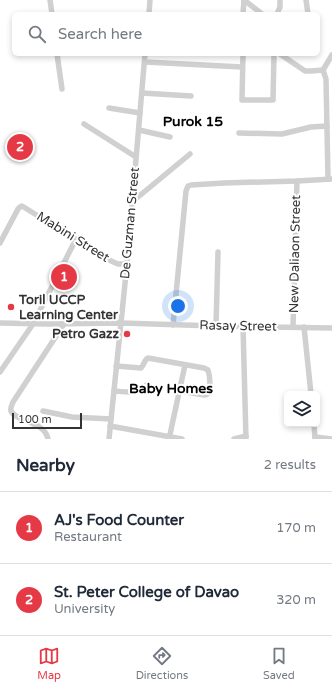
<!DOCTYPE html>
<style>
body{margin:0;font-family:"Varela Round",sans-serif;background:#f2f2f3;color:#1f2937}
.controls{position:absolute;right:12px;bottom:12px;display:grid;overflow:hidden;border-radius:6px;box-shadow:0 2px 6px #0003}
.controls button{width:36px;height:36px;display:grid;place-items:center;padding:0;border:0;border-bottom:1px solid #e0e1e3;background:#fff;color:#1f2937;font:20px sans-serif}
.scale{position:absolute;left:12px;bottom:10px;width:70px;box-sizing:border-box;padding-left:4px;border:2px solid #333;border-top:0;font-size:11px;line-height:14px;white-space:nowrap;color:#333;-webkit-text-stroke:3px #fff;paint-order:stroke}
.you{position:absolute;left:178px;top:306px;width:14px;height:14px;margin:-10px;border:3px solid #fff;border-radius:50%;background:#1a73e8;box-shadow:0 0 0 6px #1a73e833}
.badge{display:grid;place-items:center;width:26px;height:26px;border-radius:50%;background:#e63946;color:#fff;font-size:13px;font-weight:700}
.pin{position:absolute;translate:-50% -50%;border:2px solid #fff;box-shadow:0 1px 4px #0006}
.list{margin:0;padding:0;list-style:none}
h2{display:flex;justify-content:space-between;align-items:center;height:52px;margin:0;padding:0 16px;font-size:17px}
h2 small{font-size:13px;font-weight:400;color:#747a83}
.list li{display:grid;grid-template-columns:26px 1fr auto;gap:12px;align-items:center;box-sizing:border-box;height:72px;padding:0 16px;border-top:1px solid #e0e1e3}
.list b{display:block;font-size:15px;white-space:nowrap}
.list p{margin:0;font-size:13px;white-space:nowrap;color:#747a83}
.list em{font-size:13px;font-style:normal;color:#747a83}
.icon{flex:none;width:22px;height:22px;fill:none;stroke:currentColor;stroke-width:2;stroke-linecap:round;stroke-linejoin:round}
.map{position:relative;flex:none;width:332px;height:439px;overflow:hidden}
.search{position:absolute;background:#fff;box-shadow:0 2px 6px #0003;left:12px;right:12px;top:12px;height:44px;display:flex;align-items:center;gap:10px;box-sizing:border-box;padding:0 14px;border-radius:6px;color:#747a83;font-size:15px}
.sheet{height:196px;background:#fff}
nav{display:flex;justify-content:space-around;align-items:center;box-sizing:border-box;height:56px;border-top:1px solid #e0e1e3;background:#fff;font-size:11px;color:#747a83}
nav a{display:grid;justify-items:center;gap:2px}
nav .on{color:#e63946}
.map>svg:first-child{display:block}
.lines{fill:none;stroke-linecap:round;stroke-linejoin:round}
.minor{stroke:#d0d0d0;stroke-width:5.5}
.poi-dot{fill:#e63946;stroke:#fff;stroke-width:1.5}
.labels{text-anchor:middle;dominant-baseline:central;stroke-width:4;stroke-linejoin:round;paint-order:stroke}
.street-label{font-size:13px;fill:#333;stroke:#fff}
.poi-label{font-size:13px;font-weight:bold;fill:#333;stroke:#fff;text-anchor:start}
.neighbourhood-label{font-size:14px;font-weight:bold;fill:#000;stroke:#fff}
</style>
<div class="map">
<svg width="332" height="439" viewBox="0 0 332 439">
<rect width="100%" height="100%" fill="#fff"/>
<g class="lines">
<g class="minor">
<polyline points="50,0 52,14"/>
<polyline points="244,0 262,14"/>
<polyline points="306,0 308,14"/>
<polyline points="149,14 150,0"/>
<polyline points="243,14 244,0"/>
<polyline points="277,14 280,7 280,0"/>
<polyline points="57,54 62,89"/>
<polyline points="243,54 242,100 273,100 274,54"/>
<polyline points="280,54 305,71 311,71 323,70"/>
<polyline points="145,62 242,67"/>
<polyline points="323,70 326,79 328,179"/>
<polyline points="323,70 332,55"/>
<polyline points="142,93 191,96"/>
<polyline points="109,108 140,113"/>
<polyline points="84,124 136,157"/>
<polyline points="139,130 170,137"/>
<polyline points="239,133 282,134 311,127 327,126"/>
<polyline points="132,202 190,154"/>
<polyline points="0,243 18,209 20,207 22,206 111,261 118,264 127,264"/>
<polyline points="0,323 48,324 121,323 216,326 332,328"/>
<polyline points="173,325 186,191 188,186 191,185 224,183 297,181 332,179"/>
<polyline points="216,326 218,252"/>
<polyline points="243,326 246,439"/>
<polyline points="293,327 297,181"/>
<polyline points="304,327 311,394"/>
<path d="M116,366l25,2c3,-3 3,-8 7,-10l56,10 4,2c2,6 3,18 0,24l-3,1 -26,-4"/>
<polyline points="0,372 33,324 76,239"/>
<path d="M114,391c16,1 20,4 34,-7"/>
<polyline points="43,411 72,417 111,419"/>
<polyline points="314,424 315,439"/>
<polyline points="110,426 182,439"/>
<polyline points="315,437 332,439"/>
<path d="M48,439c-3,-18 -32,-17 -37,-28 -1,-3 1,-6 2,-9l51,-78"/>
<polyline points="109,439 127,264 145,54"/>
<polyline points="169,439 185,365"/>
<polyline points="234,439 246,436"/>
</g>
</g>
<g class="poi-dot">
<circle cx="11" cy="307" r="4"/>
<circle cx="127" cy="334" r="4"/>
</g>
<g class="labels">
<g class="street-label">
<text transform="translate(130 223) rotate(-85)">De Guzman Street</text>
<text transform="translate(73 237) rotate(32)">Mabini Street</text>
<text transform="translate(295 254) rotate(-89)">New Daliaon Street</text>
<text transform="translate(238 326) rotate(1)">Rasay Street</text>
</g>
<g class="poi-label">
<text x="19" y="300">Toril UCCP<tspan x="19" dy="15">Learning Center</tspan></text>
<text x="119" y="334" text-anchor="end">Petro Gazz</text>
</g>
<g class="neighbourhood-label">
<text x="193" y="121">Purok 15</text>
<text x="171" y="388">Baby Homes</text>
</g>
</g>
</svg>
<div class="controls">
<button><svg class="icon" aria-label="layers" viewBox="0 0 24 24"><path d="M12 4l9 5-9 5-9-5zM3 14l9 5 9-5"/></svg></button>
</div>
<div class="scale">100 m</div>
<div class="you"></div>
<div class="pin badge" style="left:64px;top:277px">1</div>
<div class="pin badge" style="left:20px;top:147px">2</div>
<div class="search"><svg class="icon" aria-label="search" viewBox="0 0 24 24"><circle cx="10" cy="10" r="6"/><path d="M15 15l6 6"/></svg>Search here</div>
</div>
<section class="sheet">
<h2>Nearby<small>2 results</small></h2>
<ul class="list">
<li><span class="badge">1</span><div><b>AJ's Food Counter</b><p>Restaurant</p></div><em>170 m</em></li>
<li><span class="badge">2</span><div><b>St. Peter College of Davao</b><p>University</p></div><em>320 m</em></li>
</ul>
</section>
<nav>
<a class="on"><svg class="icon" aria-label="map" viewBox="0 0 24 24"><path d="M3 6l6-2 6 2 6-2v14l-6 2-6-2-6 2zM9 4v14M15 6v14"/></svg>Map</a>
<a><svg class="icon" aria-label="directions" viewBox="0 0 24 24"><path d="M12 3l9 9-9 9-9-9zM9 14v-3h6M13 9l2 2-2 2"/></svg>Directions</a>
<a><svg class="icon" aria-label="saved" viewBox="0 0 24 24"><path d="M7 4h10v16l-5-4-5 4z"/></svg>Saved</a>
</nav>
